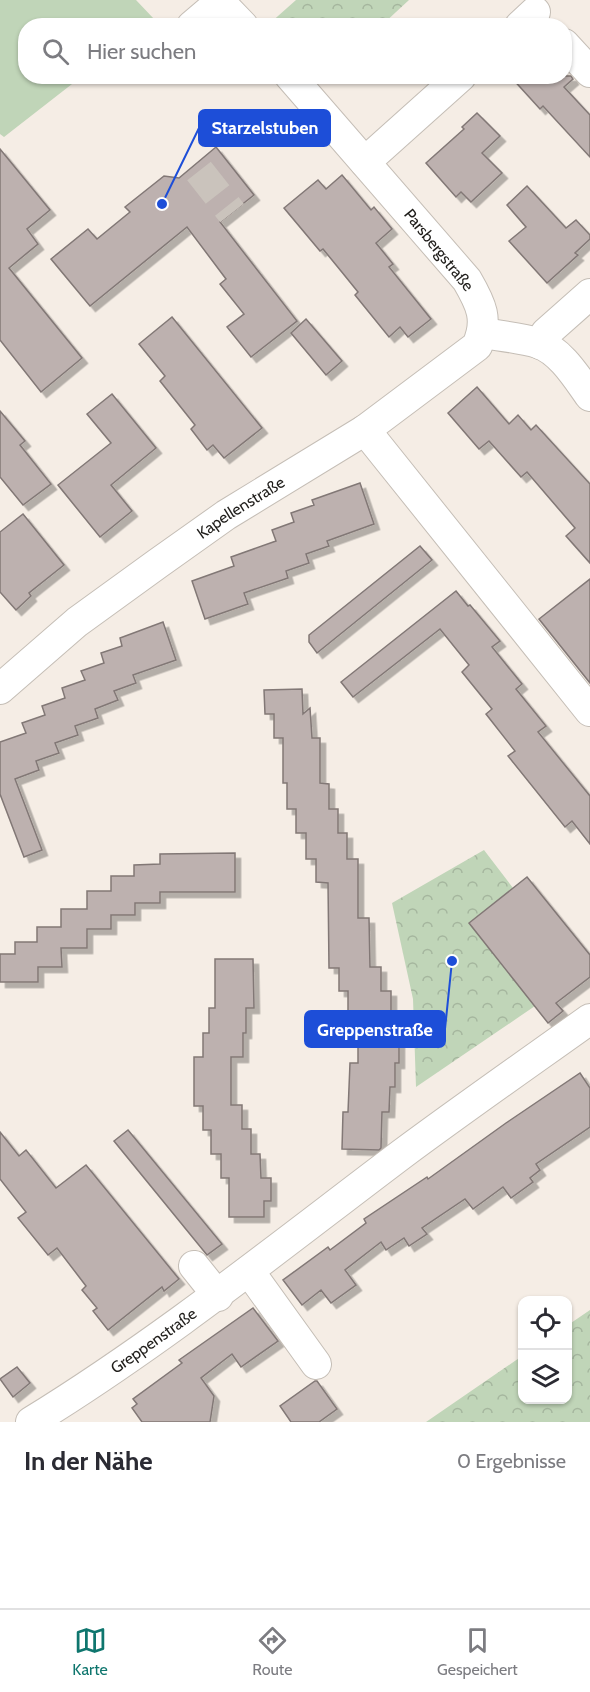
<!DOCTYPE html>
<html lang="de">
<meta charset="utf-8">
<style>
body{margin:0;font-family:Cabin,sans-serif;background:#f2f2f3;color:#2b2b33}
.controls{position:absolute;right:18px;bottom:18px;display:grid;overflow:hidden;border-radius:12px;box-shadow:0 2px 4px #0004}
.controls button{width:54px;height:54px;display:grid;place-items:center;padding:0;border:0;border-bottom:2px solid #e1e1e2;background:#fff;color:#2b2b33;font:30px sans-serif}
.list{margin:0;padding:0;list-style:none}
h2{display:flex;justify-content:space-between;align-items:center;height:78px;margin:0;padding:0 24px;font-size:26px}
h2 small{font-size:20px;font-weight:400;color:#7c7c81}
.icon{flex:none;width:33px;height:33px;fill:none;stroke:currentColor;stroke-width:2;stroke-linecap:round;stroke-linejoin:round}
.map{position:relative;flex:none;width:590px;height:1422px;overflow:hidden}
.search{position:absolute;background:#fff;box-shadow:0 2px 4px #0004;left:18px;right:18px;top:18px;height:66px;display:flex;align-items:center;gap:15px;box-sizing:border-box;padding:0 21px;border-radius:24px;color:#7c7c81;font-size:22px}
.sheet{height:186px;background:#fff}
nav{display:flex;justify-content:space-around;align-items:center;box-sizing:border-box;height:84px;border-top:2px solid #e1e1e2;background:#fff;font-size:16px;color:#7c7c81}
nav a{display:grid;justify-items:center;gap:3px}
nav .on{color:#0f766e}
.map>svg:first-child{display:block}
.grass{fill:#c0d5b8}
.forest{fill:url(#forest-crowns)}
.building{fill:#bdb1af;stroke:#827876;stroke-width:1.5;filter:url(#shadow)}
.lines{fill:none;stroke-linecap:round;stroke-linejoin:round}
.minor-tunnel{stroke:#cac3bc;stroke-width:30;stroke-dasharray:30 15;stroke-linecap:butt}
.minor-casing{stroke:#c5beb6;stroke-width:32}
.minor{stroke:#fff;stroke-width:30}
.labels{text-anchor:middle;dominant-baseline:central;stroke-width:6;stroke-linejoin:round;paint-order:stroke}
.street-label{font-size:16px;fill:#1f1d1a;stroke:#fff}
.leader{fill:none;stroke:#1d4ed8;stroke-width:2}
.callout-dot{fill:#1d4ed8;stroke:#fff;stroke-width:2}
.callout{fill:#1d4ed8;stroke:#1d4ed8;stroke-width:2}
.callout-label{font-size:18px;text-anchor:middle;font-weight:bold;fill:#fff}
</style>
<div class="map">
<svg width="590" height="1422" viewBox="0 0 590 1422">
<defs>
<pattern id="forest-crowns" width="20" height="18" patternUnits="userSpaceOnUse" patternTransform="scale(1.5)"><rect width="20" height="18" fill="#c0d5b8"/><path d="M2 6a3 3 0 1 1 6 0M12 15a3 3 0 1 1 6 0" fill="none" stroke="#a5b69e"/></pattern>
<filter id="shadow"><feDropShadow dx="5.5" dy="5.5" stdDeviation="0" flood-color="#0004"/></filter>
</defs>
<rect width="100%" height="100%" fill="#f5ede5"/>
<polygon class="grass" points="0,0 136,0 154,19 145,25 26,26 26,76 81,77 4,137 0,134"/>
<g class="forest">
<polygon points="296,0 409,0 382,25 271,26 269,24"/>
<polygon points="484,850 513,888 469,923 535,1006 416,1087 413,999 392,903"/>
<polygon points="590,1310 590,1422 426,1422 522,1356 522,1400 568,1400 568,1325"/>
</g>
<g class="building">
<polygon points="510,76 571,76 573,79 564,87 590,115 590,157 543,106 540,109"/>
<polygon points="477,113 500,136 482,153 502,173 471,202 461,192 456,197 426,163 464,129 462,127"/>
<polygon points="216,147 254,195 220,222 297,321 251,357 227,327 244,314 220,284 226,279 187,227 90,306 51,259 88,229 97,239 130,212 125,207 164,176 179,178"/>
<polygon points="0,149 50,210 27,229 38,244 9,268 82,358 41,392 0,340"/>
<polygon points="342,175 371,210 374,207 392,229 376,243 393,264 389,267 431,319 408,337 400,327 389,337 355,295 358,292 341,271 323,249 320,251 284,208 318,180 326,189"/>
<polygon points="527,186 566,228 576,220 590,235 590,239 575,253 578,255 547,283 509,241 526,227 507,205"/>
<polygon points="172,317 262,428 224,458 213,445 207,450 191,429 195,425 160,381 165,376 139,344"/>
<polygon points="306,319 342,361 326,375 291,333"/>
<polygon points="477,387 509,424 518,415 531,430 536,425 590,484 590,563 566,536 575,528 527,472 521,477 489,441 479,449 448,413"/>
<polygon points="112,394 156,448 111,485 132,511 100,537 58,485 111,443 87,414"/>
<polygon points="0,411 25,441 20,445 51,484 23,505 0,477"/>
<polygon points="360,483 374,524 327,541 329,546 306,554 309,563 286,571 288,578 244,593 248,604 205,619 192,581 234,566 231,557 276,541 272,530 294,522 291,513 314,505 312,500"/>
<polygon points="23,514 64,565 29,593 31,596 16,610 0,592 0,532"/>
<polygon points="420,546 432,560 317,653 309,642 309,635"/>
<polygon points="590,579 590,683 539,619"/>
<polygon points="456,591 468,606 470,605 500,641 492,647 522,684 516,689 546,726 538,732 590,796 590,844 572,821 565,827 508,756 515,751 486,714 492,709 462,672 469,665 440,629 353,697 341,682"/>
<polygon points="163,622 176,660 133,675 136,683 114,691 118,700 95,709 98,718 75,726 78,735 55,743 59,753 36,761 39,770 15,779 42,850 24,857 0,794 0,742 26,733 22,723 45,715 42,706 65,698 62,688 85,680 81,671 104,663 101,653 122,646 120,638"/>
<polygon points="302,689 303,714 310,708 312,738 320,738 320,783 329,784 329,809 338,809 338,833 347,833 347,859 358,859 358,918 369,918 370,967 381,967 381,991 391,991 391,1015 399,1015 399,1063 395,1063 395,1087 390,1087 389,1112 382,1112 381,1148 379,1150 342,1149 343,1112 348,1112 350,1063 358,1063 358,1015 348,1015 348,991 339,991 339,968 329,968 328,883 316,882 316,859 306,859 306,833 296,833 296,809 287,809 287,783 283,783 283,738 274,738 274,714 265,714 264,690"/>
<polygon points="235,853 235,892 160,892 160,903 135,903 135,915 111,915 111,929 87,929 87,948 61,948 62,967 38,967 38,982 0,982 0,954 15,954 15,942 37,942 37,927 61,927 61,909 87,909 87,891 111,891 111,876 134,876 134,865 160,864 160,854"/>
<polygon points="527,877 590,955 590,977 556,1003 563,1011 548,1023 469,923"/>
<polygon points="215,959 253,959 254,1008 246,1008 246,1033 243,1033 243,1057 231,1057 231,1105 242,1105 242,1129 251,1129 251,1154 260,1154 261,1178 271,1178 271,1201 264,1201 264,1217 229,1217 229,1178 221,1178 221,1154 211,1154 211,1130 203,1130 203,1106 194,1106 194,1057 203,1057 203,1033 209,1033 209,1008 215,1008"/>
<polygon points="580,1073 590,1088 590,1127 536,1164 540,1170 530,1178 533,1182 511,1198 503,1187 473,1209 465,1199 422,1228 427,1234 409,1246 404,1238 386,1250 381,1242 345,1270 356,1285 331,1303 321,1290 302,1305 283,1280 328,1247 330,1250 366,1223 364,1219 427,1177 428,1179 506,1123"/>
<polygon points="128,1130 222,1244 207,1255 114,1141"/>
<polygon points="0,1132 19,1156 26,1150 56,1188 86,1165 179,1279 164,1291 162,1287 108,1330 93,1311 97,1308 82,1290 86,1286 57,1248 48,1255 18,1218 26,1212 0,1179"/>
<polygon points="253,1308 278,1341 241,1367 232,1354 201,1378 214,1396 210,1422 142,1422 132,1408 137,1404 133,1399 182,1363 179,1360"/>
<polygon points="17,1367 30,1383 13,1397 0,1379"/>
<polygon points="315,1381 317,1381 337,1409 319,1422 291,1422 280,1406"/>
</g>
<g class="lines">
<polyline class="minor-tunnel" points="199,171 232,213"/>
<g class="minor-casing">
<g id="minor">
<polyline points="218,0 243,26"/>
<polyline points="192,26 220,2"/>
<polyline points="520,26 535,12"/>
<polyline points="564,44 590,72"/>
<polyline points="365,162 461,76"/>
<path d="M483,333c18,3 38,5 55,10 23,8 39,35 52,53"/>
<polyline points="540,344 546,333 590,294"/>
<polyline points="365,430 590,711"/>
<path id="s1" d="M0,689l77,-67 80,-58 69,-49 139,-85 112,-84c12,-26 4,-42 -10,-66l-177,-204"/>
<polyline points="194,1266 218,1296"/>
<polyline points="249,1271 316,1364"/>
<path id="s2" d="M31,1422c130,-80 249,-176 371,-268 62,-46 125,-90 188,-135"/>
</g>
</g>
<use href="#minor" class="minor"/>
</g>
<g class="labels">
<g class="street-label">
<text transform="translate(439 250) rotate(51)">Parsbergstraße</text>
<text stroke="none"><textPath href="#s1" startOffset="302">Kapellenstraße</textPath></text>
<text stroke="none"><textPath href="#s2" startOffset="147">Greppenstraße</textPath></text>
</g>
</g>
<path class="leader" d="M162 204L199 128M452 961L445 1029"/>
<g class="callout-dot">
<circle cx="162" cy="204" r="6"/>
<circle cx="452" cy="961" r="6"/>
</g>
<g class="callout">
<rect x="199" y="110" width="131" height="36" rx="6"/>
<rect x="305" y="1011" width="140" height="36" rx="6"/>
</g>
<g class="callout-label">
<text x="265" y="134">Starzelstuben</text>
<text x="375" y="1036">Greppenstraße</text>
</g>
</svg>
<div class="controls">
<button><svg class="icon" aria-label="locate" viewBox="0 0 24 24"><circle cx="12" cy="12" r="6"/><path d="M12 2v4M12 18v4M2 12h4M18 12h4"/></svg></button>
<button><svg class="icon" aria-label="layers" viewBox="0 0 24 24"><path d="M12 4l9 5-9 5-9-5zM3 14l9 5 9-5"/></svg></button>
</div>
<div class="search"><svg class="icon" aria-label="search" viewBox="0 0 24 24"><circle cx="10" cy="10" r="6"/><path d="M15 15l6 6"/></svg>Hier suchen</div>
</div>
<section class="sheet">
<h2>In der Nähe<small>0 Ergebnisse</small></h2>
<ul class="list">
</ul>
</section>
<nav>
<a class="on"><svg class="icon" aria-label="map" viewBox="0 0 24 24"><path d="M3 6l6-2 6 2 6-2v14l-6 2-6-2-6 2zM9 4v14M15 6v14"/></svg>Karte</a>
<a><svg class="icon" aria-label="directions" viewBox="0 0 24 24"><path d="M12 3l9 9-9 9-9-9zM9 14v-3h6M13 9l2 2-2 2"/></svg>Route</a>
<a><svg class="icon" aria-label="saved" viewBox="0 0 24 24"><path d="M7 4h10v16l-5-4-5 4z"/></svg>Gespeichert</a>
</nav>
